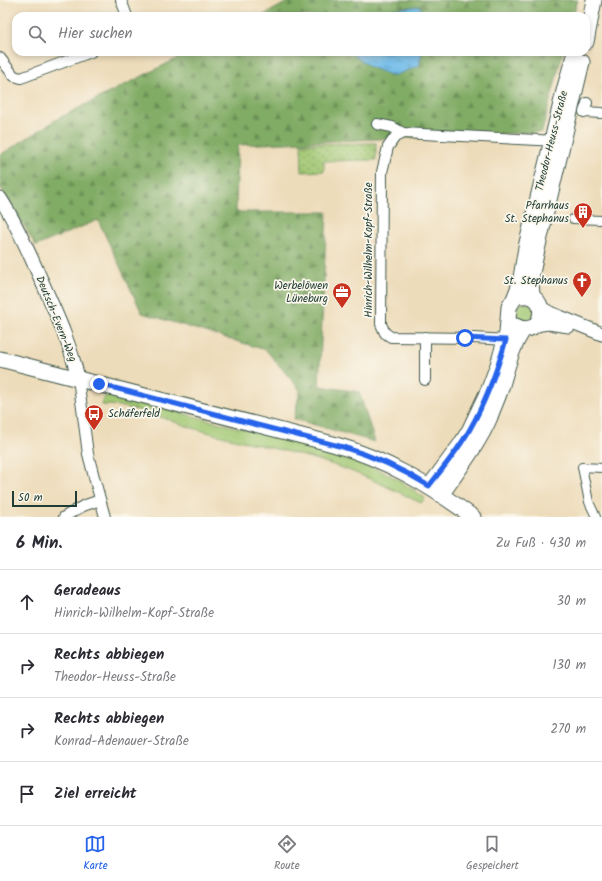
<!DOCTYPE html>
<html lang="de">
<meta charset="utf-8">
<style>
body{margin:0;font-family:Kalam,sans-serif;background:#f2f2f3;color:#2b2b33}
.scale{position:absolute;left:12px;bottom:10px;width:65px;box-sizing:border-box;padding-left:4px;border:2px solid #1f3d34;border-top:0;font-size:11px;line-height:14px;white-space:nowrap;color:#1f3d34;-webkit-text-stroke:3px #fbf7ec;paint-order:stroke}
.stop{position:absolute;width:12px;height:12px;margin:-9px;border:3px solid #2563eb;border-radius:50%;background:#fff}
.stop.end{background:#2563eb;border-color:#fff;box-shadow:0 1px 4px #0008}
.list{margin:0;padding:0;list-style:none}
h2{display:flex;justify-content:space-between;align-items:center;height:52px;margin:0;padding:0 16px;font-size:17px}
h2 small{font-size:13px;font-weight:400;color:#7c7c81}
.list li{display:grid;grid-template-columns:26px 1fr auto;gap:12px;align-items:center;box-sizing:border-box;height:64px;padding:0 16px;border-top:1px solid #e1e1e2}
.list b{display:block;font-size:15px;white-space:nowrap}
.list p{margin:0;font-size:13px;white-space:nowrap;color:#7c7c81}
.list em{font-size:13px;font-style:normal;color:#7c7c81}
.icon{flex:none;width:22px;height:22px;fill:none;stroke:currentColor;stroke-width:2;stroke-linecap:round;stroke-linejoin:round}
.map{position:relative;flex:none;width:602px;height:517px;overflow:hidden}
.search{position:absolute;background:#fff;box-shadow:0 2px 6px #0003;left:12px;right:12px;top:12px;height:44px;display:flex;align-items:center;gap:10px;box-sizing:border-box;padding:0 14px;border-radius:12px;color:#7c7c81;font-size:15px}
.sheet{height:308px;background:#fff}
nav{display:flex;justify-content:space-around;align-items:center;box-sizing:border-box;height:56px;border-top:1px solid #e1e1e2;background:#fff;font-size:11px;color:#7c7c81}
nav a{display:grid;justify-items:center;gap:2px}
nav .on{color:#2563eb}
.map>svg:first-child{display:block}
.green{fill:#a2c873;stroke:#608254}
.forest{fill:url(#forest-firs);stroke:#50744c}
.park{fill:url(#park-dots);stroke:#608254}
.water{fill:url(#water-ripples);stroke:#487c8e}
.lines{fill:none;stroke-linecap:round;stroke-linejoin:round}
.pedestrian-casing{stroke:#3e5548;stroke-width:10}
.minor-casing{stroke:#3e5548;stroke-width:12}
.tertiary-casing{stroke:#3e5548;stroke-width:15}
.secondary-casing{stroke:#3e5548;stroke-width:17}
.pedestrian{stroke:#fff;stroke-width:8}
.minor{stroke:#fff;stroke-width:10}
.tertiary{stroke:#fff;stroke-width:13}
.secondary{stroke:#fff;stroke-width:15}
.route{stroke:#2563eb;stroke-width:5}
.labels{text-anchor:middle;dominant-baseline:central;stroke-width:3.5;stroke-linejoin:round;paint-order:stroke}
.street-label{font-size:11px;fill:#1f3d34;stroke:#fbf7ec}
.poi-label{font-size:11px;fill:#1f3d34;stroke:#fbf7ec;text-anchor:end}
</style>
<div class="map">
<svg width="602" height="517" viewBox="0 0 602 517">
<defs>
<pattern id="forest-firs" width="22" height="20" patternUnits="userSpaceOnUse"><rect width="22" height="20" fill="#81ac65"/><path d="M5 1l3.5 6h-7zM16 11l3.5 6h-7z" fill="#698d54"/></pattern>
<pattern id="park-dots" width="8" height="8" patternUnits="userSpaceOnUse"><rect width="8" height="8" fill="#a2c873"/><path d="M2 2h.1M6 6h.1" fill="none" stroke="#83a45f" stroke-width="1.8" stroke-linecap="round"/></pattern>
<pattern id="water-ripples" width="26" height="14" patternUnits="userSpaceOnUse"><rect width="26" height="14" fill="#70bbe9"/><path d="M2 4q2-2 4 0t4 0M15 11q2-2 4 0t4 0" fill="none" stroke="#5b99be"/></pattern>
</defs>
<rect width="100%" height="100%" fill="#fbf7ec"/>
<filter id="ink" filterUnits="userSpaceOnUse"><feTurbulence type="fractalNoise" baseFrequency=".025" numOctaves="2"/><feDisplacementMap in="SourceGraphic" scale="8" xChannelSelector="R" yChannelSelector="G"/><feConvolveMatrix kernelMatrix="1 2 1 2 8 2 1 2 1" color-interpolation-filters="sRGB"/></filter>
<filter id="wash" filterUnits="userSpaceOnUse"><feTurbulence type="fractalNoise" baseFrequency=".012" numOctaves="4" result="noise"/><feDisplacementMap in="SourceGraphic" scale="16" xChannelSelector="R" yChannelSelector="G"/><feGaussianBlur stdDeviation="0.9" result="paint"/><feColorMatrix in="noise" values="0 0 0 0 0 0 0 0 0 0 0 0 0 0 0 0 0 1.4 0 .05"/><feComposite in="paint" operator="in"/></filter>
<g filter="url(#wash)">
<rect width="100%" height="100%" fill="#eddcba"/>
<g class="green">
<circle cx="525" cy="312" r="9"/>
<path d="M112,395l231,60 30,12 24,12 28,19 -4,5c-27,-13 -53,-26 -81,-36 -46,-16 -96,-24 -144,-38 -30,-9 -61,-24 -94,-24v-4l4,-5z"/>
</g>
<g class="forest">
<polygon points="291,0 578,0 573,16 423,16 420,6 362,13 358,16 262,16"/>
<polygon points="190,52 349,52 370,67 419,66 422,52 563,52 542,132 238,145 236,212 327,212 319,386 359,392 375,442 294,419 300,390 266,350 142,313 98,220 36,246 0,186 0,155 59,118"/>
</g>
<polygon class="park" points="376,143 376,160 324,161 324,171 302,172 301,144"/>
<g class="water">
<polygon points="420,6 423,16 358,16 362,13"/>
<polygon points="349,52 422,52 419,66 393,76 370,67"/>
</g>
</g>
<g filter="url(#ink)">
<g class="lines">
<g class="pedestrian-casing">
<g id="pedestrian">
<polyline points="573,219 602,220"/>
<polyline points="596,517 589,502 582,467 602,468"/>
</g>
</g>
<g class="minor-casing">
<g id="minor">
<polyline points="121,0 127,16"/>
<polyline points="0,58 14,76 21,78 91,52"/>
<polyline points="587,103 584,112 602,113"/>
<polyline points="377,124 392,127 403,133 557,141"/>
<polyline points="403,133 395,137 388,147 382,172 381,324 385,333 391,337 474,338 506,340"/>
<polyline points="78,378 88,454 94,477 105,517"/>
<polyline points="425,380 425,337"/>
<polyline points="64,517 83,506 100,500"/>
</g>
</g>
<g class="tertiary-casing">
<g id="tertiary">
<path d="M0,198c16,24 27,51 39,77 15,34 31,67 39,103"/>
<polyline points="541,308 550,313 602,334"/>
<polyline points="535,325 548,323 569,326"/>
</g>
</g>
<g class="secondary-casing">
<g id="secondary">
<polyline points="586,42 594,0"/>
<polyline points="532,297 531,278 536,254 582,62"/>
<path d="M516,326c27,15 36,-34 6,-30"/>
<path d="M0,359l333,85c53,15 96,41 140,73"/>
<polyline points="429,487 461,444 470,429 489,389 498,365 507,333 509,307 514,299 520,284 526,247 565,87 575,52"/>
<path d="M441,495c17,-25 37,-50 49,-78 3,-9 7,-17 10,-26 7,-21 11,-44 24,-62"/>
</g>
</g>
<use href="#pedestrian" class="pedestrian"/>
<use href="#minor" class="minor"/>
<use href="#tertiary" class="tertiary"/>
<use href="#secondary" class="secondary"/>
</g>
</g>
<g class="lines" filter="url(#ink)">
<path class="route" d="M99,384l244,63c30,9 59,22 86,39 14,-18 30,-37 41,-57 16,-28 27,-59 36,-89l-41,-2"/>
</g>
<defs>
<g id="building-pin" transform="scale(1)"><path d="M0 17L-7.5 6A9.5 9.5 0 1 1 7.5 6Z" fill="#c8321e" stroke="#fbf7ec"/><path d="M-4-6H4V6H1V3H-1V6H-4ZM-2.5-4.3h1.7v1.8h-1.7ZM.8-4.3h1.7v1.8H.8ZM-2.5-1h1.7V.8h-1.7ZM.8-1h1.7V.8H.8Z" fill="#fff"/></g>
<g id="church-pin" transform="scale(1)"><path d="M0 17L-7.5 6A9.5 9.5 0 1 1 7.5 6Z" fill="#c8321e" stroke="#fbf7ec"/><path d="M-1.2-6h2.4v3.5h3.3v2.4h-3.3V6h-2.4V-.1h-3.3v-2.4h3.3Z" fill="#fff"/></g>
<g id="office-pin" transform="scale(1)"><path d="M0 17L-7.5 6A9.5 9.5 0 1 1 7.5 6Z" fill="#c8321e" stroke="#fbf7ec"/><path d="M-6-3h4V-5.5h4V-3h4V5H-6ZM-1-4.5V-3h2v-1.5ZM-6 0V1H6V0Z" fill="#fff"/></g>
<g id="bus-pin" transform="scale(1)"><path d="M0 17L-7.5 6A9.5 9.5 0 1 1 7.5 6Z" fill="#c8321e" stroke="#fbf7ec"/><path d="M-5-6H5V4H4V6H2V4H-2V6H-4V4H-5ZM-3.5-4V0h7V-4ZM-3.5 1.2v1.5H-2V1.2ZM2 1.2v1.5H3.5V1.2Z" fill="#fff"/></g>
</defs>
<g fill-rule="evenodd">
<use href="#building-pin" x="583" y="212"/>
<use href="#church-pin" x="582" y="281"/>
<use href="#office-pin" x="342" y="292"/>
<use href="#bus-pin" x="94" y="414"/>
</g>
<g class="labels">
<g class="street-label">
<text transform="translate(552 141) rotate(-76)">Theodor-Heuss-Straße</text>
<text transform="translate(369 250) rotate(-90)">Hinrich-Wilhelm-Kopf-Straße</text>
<text transform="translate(56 319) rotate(68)">Deutsch-Evern-Weg</text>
</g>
<g class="poi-label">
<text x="569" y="206">Pfarrhaus<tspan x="569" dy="13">St. Stephanus</tspan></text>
<text x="568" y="281">St. Stephanus</text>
<text x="328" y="286">Werbelöwen<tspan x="328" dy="13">Lüneburg</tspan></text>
<text x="108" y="414" text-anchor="start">Schäferfeld</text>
</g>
</g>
</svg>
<div class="scale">50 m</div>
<div class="stop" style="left:465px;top:338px"></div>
<div class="stop end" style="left:99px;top:384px"></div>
<div class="search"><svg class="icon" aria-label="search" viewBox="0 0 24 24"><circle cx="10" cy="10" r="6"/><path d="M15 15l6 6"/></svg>Hier suchen</div>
</div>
<section class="sheet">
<h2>6 Min.<small>Zu Fuß · 430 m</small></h2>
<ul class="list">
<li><svg class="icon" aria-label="ahead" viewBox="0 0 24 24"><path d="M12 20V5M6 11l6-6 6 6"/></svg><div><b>Geradeaus</b><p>Hinrich-Wilhelm-Kopf-Straße</p></div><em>30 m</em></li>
<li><svg class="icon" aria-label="right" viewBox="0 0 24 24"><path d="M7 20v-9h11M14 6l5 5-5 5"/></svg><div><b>Rechts abbiegen</b><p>Theodor-Heuss-Straße</p></div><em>130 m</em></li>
<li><svg class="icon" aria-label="right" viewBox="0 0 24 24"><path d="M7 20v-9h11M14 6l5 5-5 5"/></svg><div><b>Rechts abbiegen</b><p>Konrad-Adenauer-Straße</p></div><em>270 m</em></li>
<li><svg class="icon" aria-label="arrive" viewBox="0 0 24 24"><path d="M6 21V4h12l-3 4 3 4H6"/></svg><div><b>Ziel erreicht</b></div></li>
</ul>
</section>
<nav>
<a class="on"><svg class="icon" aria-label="map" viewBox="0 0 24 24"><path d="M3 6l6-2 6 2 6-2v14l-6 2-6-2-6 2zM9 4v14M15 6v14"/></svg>Karte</a>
<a><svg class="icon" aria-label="directions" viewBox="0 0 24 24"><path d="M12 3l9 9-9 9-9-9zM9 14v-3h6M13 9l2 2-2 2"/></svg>Route</a>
<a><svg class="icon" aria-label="saved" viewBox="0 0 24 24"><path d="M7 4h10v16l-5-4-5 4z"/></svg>Gespeichert</a>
</nav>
